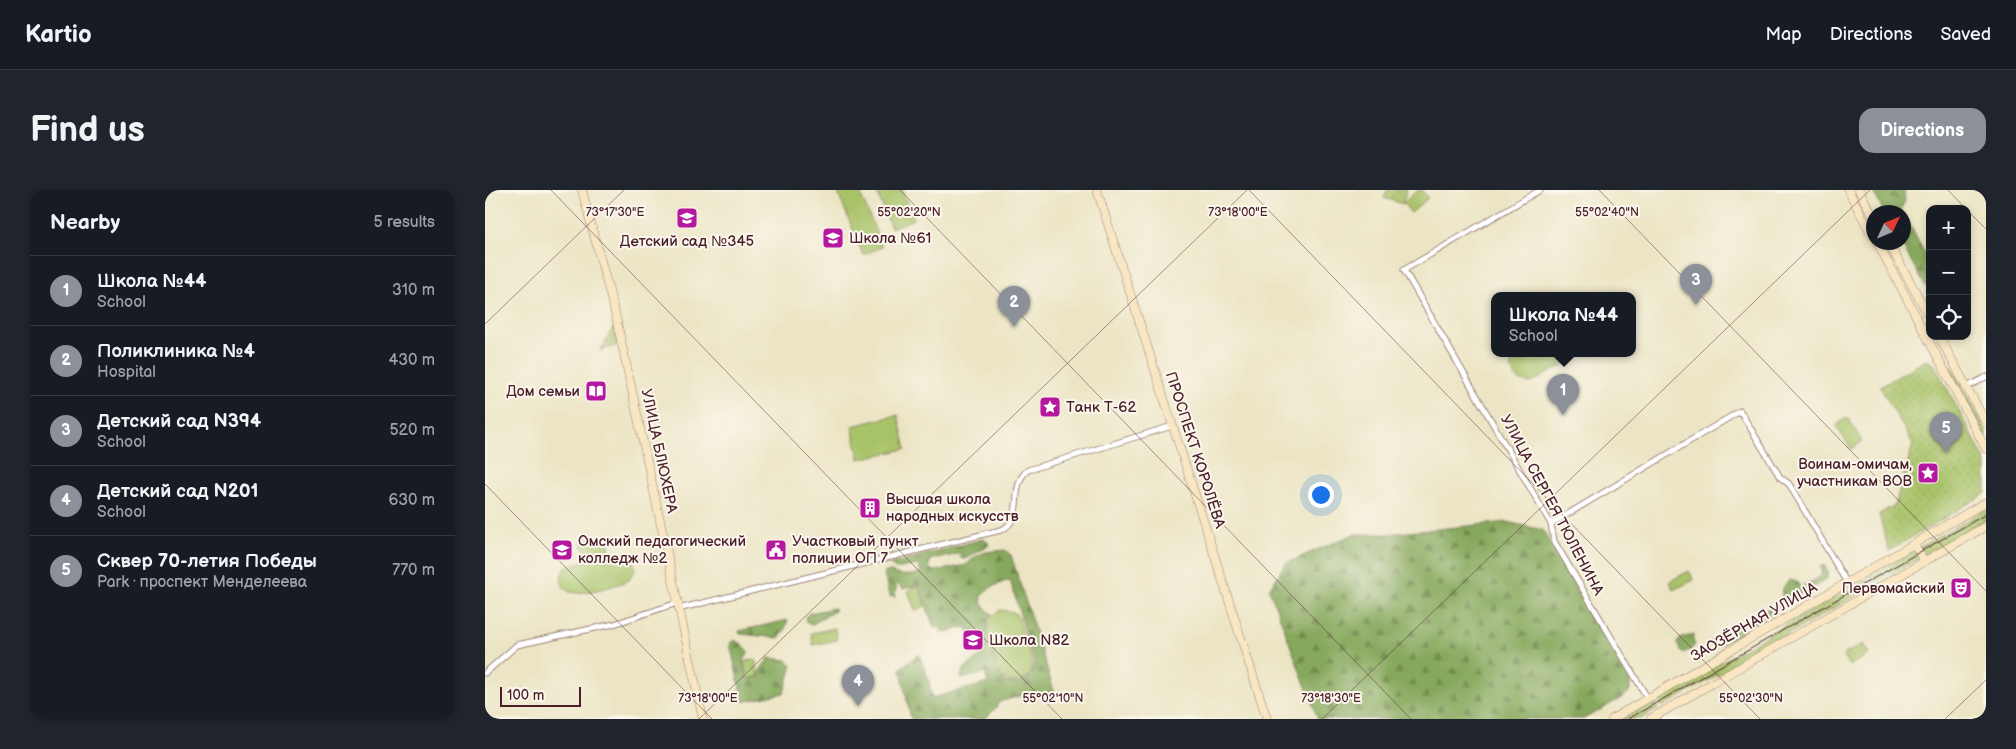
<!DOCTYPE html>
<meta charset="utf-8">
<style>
body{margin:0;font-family:"Balsamiq Sans",sans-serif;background:#20242c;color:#f1f3f6}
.controls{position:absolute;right:15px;top:15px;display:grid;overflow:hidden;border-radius:10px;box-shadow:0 2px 8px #0003}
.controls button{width:45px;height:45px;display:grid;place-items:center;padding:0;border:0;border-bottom:1px solid #363941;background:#171b24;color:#f1f3f6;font:25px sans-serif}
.compass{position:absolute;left:1381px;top:15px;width:45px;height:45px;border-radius:50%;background:#171b24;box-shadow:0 2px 8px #0003;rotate:46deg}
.scale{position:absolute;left:15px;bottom:12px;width:81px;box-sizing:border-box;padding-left:5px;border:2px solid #4a1f2b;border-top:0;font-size:14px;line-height:18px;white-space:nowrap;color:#4a1f2b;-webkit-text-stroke:4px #fbf7ec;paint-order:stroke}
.you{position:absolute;left:835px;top:304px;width:18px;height:18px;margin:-12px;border:4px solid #fff;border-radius:50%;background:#1a73e8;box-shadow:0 0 0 8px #1a73e833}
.badge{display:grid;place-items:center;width:32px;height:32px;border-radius:50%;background:#8c9099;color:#fff;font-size:16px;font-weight:700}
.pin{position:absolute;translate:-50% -41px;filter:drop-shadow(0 1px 2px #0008)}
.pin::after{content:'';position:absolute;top:26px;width:18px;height:15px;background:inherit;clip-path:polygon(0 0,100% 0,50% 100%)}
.popup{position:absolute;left:1006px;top:102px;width:145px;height:65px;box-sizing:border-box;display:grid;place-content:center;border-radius:10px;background:#171b24;filter:drop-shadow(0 1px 4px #0005);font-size:16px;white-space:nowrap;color:#9ea1a6}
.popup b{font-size:19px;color:#f1f3f6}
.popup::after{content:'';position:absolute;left:50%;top:100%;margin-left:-10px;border:10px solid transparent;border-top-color:#171b24}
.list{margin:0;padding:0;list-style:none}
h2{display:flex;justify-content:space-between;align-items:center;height:65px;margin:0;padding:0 20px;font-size:21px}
h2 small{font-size:16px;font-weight:400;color:#9ea1a6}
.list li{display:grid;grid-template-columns:32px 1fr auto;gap:15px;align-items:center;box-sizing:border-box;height:70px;padding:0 20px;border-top:1px solid #363941}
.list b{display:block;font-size:19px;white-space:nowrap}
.list p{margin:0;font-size:16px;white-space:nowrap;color:#9ea1a6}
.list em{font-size:16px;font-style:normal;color:#9ea1a6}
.icon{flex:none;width:28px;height:28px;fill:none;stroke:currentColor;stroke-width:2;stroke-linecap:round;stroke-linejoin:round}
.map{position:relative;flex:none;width:1501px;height:529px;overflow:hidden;border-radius:15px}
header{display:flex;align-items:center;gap:30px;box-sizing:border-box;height:70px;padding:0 25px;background:#171b24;border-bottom:1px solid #363941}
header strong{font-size:24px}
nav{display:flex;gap:28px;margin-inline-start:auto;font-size:18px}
.intro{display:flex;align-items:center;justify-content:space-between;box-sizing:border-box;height:120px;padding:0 30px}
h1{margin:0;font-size:35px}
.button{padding:12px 22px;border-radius:15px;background:#8c9099;color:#fff;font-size:18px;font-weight:700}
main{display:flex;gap:30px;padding:0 30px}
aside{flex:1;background:#171b24;border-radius:15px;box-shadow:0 2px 8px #0003}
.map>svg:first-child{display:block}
.grass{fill:url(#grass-dots);stroke:#79704a}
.forest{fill:url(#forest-firs);stroke:#686444;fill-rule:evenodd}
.garden{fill:#a8c268;stroke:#79704a}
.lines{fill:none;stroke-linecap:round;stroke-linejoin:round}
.street-casing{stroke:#9b8278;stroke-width:7}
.secondary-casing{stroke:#9b8278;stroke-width:9}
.street{stroke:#fff;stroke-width:5}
.secondary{stroke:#f9e7c3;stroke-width:8}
.tram{stroke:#4a1f2b;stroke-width:1}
.ticks{fill:none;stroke:#4a1f2b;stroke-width:1;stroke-opacity:0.45}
.labels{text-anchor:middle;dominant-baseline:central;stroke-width:4;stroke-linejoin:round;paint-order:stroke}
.poi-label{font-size:15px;fill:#4a1f2b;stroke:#fbf7ec;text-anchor:start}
.street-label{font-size:15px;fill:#4a1f2b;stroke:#fbf7ec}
.ticks-label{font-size:12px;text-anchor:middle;fill:#4a1f2b;stroke:#fbf7ec;stroke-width:4;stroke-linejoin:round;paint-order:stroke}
</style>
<header>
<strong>Kartio</strong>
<nav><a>Map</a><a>Directions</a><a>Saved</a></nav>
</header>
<div class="intro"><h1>Find us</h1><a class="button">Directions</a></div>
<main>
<aside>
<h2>Nearby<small>5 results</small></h2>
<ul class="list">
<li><span class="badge">1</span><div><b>Школа №44</b><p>School</p></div><em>310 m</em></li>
<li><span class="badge">2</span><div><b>Поликлиника №4</b><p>Hospital</p></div><em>430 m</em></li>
<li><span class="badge">3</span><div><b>Детский сад N394</b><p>School</p></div><em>520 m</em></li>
<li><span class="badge">4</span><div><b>Детский сад N201</b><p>School</p></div><em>630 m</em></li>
<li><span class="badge">5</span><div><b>Сквер 70-летия Победы</b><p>Park · проспект Менделеева</p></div><em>770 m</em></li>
</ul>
</aside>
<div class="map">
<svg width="1501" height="529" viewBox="0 0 1501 529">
<defs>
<pattern id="grass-dots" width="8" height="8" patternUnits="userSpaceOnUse" patternTransform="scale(1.25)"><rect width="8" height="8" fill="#a8c268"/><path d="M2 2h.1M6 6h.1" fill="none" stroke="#92a65a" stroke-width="1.8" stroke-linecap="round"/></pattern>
<pattern id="forest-firs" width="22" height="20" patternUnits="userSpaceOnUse" patternTransform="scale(1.25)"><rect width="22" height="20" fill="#86a85c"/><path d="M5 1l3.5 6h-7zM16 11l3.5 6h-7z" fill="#70884c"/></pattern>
</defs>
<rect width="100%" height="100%" fill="#fbf7ec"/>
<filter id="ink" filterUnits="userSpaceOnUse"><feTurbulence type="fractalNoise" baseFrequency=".02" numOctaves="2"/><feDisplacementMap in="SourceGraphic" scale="10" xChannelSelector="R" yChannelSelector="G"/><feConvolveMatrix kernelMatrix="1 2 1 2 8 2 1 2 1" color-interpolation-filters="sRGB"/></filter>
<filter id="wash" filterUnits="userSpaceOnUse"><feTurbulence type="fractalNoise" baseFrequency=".0096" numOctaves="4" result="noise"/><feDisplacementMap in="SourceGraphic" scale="20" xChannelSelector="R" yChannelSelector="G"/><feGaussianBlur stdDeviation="1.12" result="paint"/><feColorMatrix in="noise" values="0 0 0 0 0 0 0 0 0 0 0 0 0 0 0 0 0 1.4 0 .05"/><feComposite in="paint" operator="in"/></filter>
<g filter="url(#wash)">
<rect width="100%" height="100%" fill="#ece5c5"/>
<g class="grass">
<polygon points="902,0 922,0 917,14 899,8"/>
<polygon points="130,134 133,155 115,161"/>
<polygon points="1441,170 1449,174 1501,272 1501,303 1404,361 1394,324 1410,315 1428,254 1395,197"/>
<polygon points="1466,177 1501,241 1501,249 1463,179"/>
<polygon points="1501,319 1501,330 1390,394 1385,386"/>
<polygon points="1382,388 1387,396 1177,517 1172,509"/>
<polygon points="1378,454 1384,464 1364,476 1358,465"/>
<polygon points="270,469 274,486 263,489 259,472"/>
<polygon points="1169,511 1173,519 1156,529 1137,529"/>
</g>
<g class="forest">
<polygon points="1387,0 1419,0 1420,11 1416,19 1418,22 1399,22"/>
<polygon points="1419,23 1445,74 1445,93 1440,96 1416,53 1418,52"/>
<polygon points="1022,332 1058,340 1145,491 1145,501 1138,507 1099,529 833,529 784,399 801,373 869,344 902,344"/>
<path d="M498,349l4,2 2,4 -24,14 -5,-1 1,-5h-2c-10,5 -19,3 -29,7l-1,7 2,3 5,1 30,-6 10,-9 10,-4 19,-2 6,5 45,142 -8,3 -10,-9 -39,11 -3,6 -11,11h-74l-11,-51 19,-14 10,26 3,18 56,-15 -3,-10 -23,6 -1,-4 4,-7 17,-13v-14l-5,-6 -7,-1 -4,-7 -24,6 -2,-6 -6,1 -15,-43 -16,4 -6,-6 -2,14 -6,-1 -5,-23 5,-2c10,5 22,6 32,1l-3,-7 -23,4 -5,-5zM525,390l24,82 -3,13 -12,9 -14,-2 -8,-12 -11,-46 6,-10c-24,-19 -1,-28 18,-34z"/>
<path d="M1339,375l5,8 -3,7 -44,25c0,-10 -2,-18 8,-25l7,2 3,5 15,-7 7,-6 -2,-7z"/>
<polygon points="1292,414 1294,418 1265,436 1263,430"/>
<polygon points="349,418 350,421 326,435 321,432 320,427 324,423"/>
<polygon points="303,430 299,442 294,448 255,444 254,441"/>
<polygon points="1245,435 1253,436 1263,443 1254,448 1250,446 1230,458 1226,451"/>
<polygon points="1208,444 1208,451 1210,454 1206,460 1197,463 1192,453 1195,449"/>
<path d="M248,450c7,2 14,6 15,13l-5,10 4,16 12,-2 1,-7 9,-12 18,2 5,5 -8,28 -41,9 -13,-58z"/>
</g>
<g class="garden">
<polygon points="352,0 374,0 397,57 378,65"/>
<polygon points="391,0 417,0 429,29 406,38"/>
<polygon points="933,0 937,0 943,8 926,23 918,13"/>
<path d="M1029,164h62l-6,7 -39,22c-17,-1 -25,-14 -17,-29z"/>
<polygon points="413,225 421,259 374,269 367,236"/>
<polygon points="1361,228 1364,229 1377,252 1366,259 1351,236"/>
<polygon points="121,345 125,360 100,366 97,351"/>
<path d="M132,363c12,0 18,6 18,17l-6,10c-10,5 -49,16 -59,12 -7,-3 -9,-9 -9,-17l6,-9z"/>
<polygon points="1204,381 1209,390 1188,400 1185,391"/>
<polygon points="433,396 440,416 430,421 423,401"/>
<path d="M515,420l13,2 5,4 14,45 -2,13c-9,10 -19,11 -29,2l-14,-45 2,-13z"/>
<polygon points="350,438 352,450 328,455 326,443"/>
</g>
</g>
<g filter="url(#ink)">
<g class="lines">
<g class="street-casing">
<g id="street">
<polyline points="1055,0 919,80 1066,334 1069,351 1163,509"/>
<polyline points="1482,197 1501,187"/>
<polyline points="1066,334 1255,221 1295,287 1304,294 1362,393"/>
<path d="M193,419l323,-79c26,-11 6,-44 27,-60l144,-44"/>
<polyline points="0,483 32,455 129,434 192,413"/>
</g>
</g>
<g class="secondary-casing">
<g id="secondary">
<polyline points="97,0 131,127 218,529"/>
<polyline points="612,0 782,529"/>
<polyline points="1363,0 1388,47"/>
<polyline points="1374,0 1388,26"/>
<polyline points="1392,52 1501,259"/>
<polyline points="1403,52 1445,128"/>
<polyline points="1454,146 1501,233"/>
<polyline points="1429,354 1439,371"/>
<polyline points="1127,529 1501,312"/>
<polyline points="1165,529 1501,336"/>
</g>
</g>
<use href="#street" class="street"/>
<use href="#secondary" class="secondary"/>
<polyline class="tram" points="1143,529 1501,324"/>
</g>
</g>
<path class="ticks" d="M66,0l511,529M415,0l511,529M764,0l511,529M1114,0l387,401M1463,0l18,19M1482,20l19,19M0,134l139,-134M0,294l227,235M214,529l548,-529M837,529l548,-529M1460,529l41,-39"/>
<defs>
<g id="school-square" transform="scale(1.125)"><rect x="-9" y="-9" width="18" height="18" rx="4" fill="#b5179e" stroke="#fbf7ec"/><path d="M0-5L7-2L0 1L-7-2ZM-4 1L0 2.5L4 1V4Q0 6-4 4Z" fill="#fff"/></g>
<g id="library-square" transform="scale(1.125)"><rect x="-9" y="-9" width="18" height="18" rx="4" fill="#b5179e" stroke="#fbf7ec"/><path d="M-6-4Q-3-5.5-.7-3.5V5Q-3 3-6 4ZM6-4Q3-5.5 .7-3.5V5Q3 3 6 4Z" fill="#fff"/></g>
<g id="sight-square" transform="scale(1.125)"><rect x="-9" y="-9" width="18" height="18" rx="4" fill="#b5179e" stroke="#fbf7ec"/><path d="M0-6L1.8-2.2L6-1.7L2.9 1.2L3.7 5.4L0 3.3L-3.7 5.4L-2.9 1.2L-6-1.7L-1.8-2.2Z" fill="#fff"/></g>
<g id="building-square" transform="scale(1.125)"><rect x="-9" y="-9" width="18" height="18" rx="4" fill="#b5179e" stroke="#fbf7ec"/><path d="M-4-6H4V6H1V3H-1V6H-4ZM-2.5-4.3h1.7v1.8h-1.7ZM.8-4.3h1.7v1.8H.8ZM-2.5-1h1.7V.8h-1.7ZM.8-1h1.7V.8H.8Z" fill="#fff"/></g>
<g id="university-square" transform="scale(1.125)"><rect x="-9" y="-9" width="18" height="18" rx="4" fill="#b5179e" stroke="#fbf7ec"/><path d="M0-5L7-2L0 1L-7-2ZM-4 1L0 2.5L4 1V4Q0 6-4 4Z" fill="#fff"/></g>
<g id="civic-square" transform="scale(1.125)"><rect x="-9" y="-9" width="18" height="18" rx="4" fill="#b5179e" stroke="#fbf7ec"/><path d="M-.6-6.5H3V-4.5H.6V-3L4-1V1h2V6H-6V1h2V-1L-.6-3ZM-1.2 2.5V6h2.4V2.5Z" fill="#fff"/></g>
<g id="theatre-square" transform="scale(1.125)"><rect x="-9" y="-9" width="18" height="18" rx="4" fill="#b5179e" stroke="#fbf7ec"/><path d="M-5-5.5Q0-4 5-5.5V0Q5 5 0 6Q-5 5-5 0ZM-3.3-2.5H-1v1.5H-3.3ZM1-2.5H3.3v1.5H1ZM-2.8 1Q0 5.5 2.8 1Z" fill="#fff"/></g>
</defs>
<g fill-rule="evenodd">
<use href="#school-square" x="202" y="28"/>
<use href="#school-square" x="348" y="48"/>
<use href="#library-square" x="111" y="201"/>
<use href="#sight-square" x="565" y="217"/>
<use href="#sight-square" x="1443" y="283"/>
<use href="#building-square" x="385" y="318"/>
<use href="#university-square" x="77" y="360"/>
<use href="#civic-square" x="291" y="360"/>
<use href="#theatre-square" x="1476" y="398"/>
<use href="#school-square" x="488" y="450"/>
</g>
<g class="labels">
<g class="poi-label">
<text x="364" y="48">Школа №61</text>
<text x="202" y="51" text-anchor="middle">Детский сад №345</text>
<text x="95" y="201" text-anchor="end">Дом семьи</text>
<text x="581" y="217">Танк Т-62</text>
<text x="1427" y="274" text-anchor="end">Воинам-омичам,<tspan x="1427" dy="17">участникам ВОВ</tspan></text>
<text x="401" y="309">Высшая школа<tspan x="401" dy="17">народных искусств</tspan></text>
<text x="93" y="351">Омский педагогический<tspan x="93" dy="17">колледж №2</tspan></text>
<text x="307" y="351">Участковый пункт<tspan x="307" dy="17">полиции ОП 7</tspan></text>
<text x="1460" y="398" text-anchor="end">Первомайский</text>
<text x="504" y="450">Школа N82</text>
</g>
<g class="street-label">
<text transform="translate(710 260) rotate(72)">ПРОСПЕКТ КОРОЛЁВА</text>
<text transform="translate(174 261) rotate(78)">УЛИЦА БЛЮХЕРА</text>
<text transform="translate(1067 315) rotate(62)">УЛИЦА СЕРГЕЯ ТЮЛЕНИНА</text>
<text transform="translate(1269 432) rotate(-30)">ЗАОЗЁРНАЯ УЛИЦА</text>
</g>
</g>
<g class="ticks-label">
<text x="130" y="26">73°17'30"E</text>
<text x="753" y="26">73°18'00"E</text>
<text x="424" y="26">55°02'20"N</text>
<text x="1122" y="26">55°02'40"N</text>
<text x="568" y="512">55°02'10"N</text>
<text x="1266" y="512">55°02'30"N</text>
<text x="223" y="512">73°18'00"E</text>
<text x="846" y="512">73°18'30"E</text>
</g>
</svg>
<div class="controls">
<button>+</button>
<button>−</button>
<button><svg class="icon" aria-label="locate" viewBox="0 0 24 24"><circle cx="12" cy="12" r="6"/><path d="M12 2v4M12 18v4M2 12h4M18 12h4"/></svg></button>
</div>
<svg class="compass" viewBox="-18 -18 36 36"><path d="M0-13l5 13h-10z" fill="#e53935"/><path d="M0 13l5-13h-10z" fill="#9ea1a6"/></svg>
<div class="scale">100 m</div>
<div class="you"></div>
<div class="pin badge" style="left:1078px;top:225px">1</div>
<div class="popup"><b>Школа №44</b>School</div>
<div class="pin badge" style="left:529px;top:137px">2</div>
<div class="pin badge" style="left:1211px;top:115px">3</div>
<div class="pin badge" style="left:373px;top:516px">4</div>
<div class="pin badge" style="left:1461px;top:263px">5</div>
</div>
</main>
